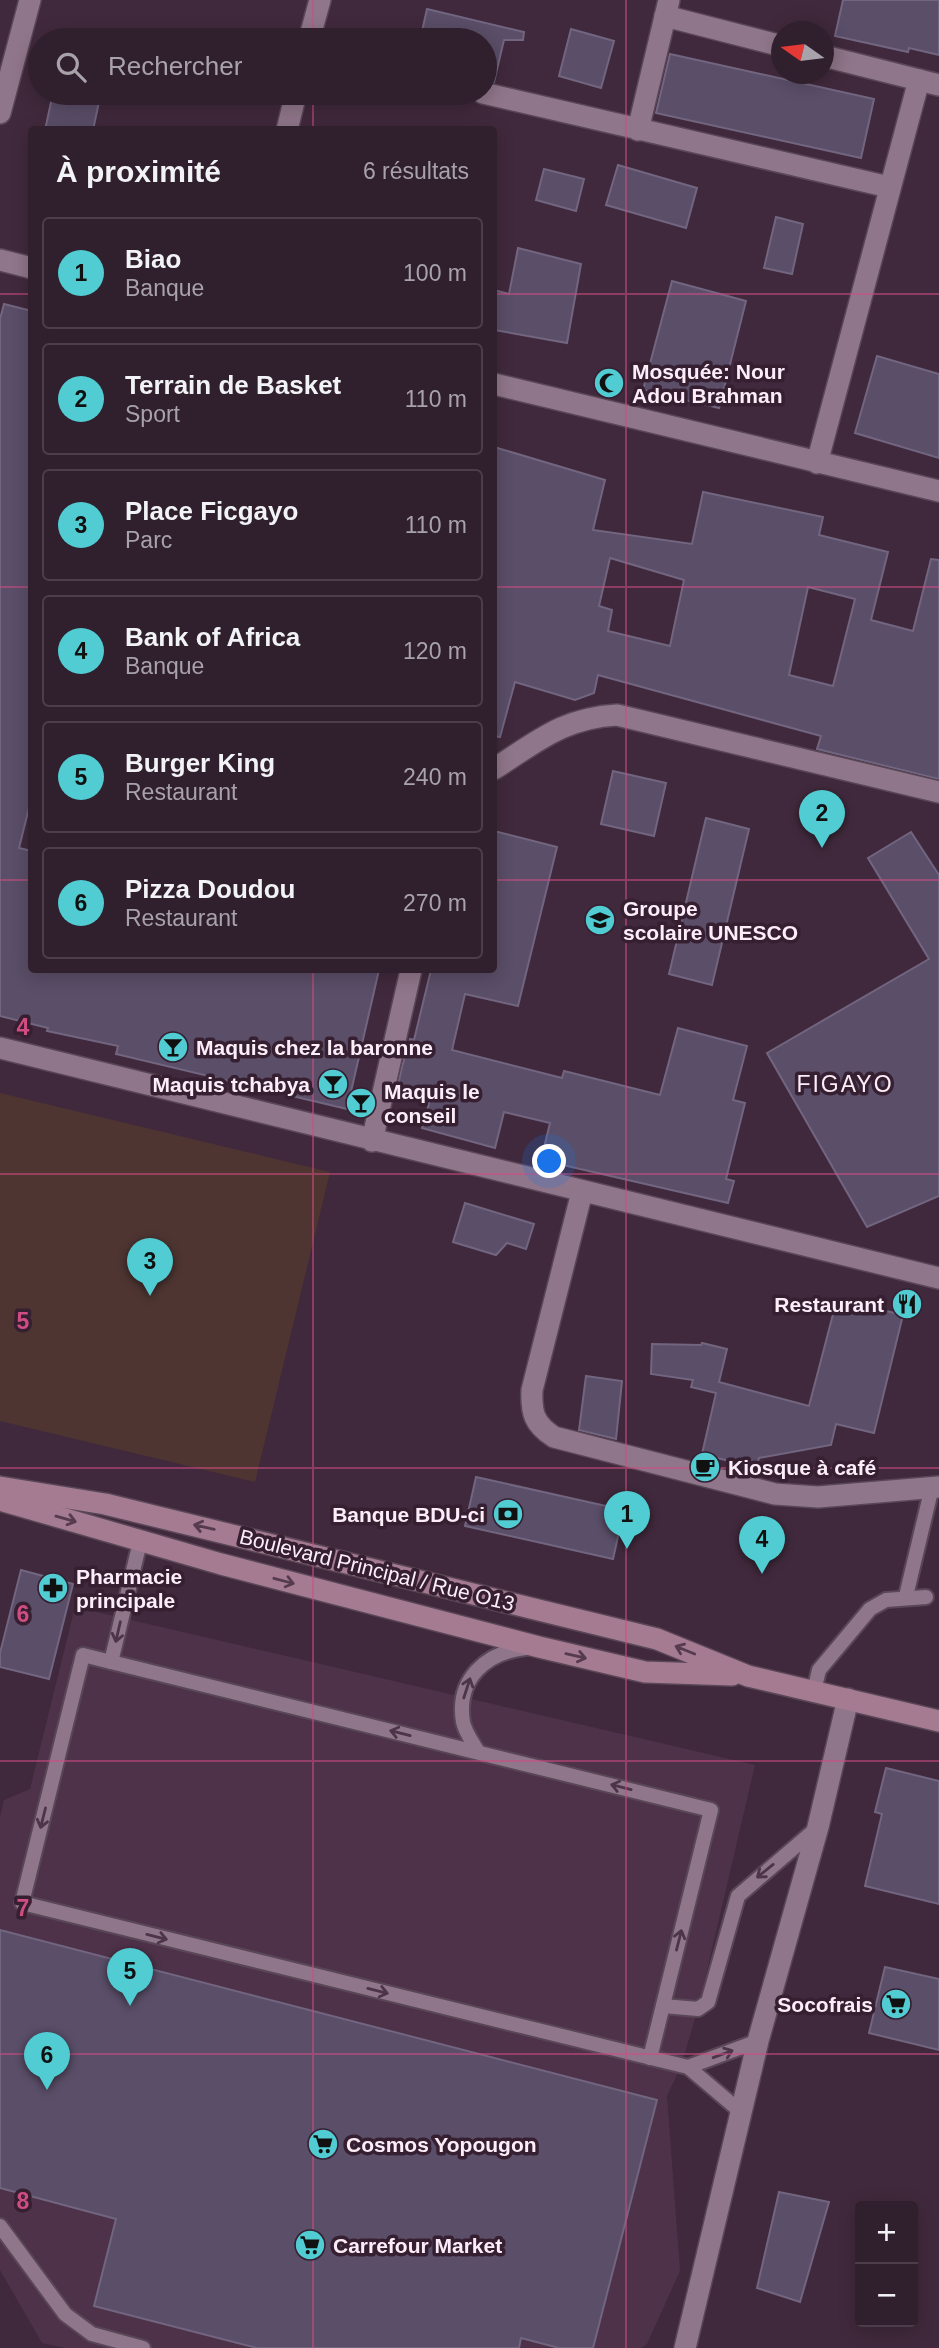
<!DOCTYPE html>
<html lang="fr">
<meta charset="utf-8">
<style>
body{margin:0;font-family:Helvetica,sans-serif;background:#3c2c39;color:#f1f3f6}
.controls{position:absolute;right:21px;bottom:21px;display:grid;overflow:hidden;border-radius:7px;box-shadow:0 4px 18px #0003}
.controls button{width:63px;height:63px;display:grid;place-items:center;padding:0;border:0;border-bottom:2px solid #4b3d49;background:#301f2d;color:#f1f3f6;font:35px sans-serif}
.compass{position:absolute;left:771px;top:21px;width:63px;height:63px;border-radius:50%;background:#301f2d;box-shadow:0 4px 18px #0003;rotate:284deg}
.you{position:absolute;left:550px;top:1162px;width:24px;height:24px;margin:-18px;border:5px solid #fff;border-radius:50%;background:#1a73e8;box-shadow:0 0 0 10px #1a73e833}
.badge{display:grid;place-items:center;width:46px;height:46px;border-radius:50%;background:#51ccd3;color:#111;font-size:23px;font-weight:700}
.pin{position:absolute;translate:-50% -58px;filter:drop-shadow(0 2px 4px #0008)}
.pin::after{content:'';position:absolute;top:37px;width:24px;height:21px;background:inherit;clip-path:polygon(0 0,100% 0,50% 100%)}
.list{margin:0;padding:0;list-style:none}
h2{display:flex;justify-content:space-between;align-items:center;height:91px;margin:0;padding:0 28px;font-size:30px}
h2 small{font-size:23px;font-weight:400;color:#a8a2aa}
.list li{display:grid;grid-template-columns:46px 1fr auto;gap:21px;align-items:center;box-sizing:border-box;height:112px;margin:0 14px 14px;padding:0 14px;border:2px solid #4b3d49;border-radius:7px}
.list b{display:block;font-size:26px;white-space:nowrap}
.list p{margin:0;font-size:23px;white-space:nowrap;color:#a8a2aa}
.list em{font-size:23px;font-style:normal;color:#a8a2aa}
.icon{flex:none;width:38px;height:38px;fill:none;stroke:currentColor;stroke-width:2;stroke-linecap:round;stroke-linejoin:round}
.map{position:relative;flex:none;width:939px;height:2348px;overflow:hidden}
.search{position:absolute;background:#301f2d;box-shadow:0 4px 18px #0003;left:28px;top:28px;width:469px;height:77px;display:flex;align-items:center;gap:18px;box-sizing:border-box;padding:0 24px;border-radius:38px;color:#a8a2aa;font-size:26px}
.panel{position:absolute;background:#301f2d;box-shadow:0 4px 18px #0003;left:28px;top:126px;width:469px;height:847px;border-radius:7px}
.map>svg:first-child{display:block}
.built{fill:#4e3249}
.green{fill:#4e3532}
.building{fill:#5a4e68;stroke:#726580;stroke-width:2;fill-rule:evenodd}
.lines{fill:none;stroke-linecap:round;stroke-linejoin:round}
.service-casing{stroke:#594656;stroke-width:18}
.minor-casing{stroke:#594656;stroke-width:24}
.tertiary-casing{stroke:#594656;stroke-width:24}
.secondary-casing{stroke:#594656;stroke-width:24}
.service{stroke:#90768b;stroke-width:14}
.minor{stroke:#90768b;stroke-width:21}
.tertiary{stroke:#90768b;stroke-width:21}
.secondary{stroke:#a47b91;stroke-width:21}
.oneway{stroke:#563b4e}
.oneway2{stroke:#4c3548}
.grid{fill:none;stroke:#d04d82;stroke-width:2;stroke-opacity:0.55}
.labels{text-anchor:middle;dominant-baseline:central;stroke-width:7;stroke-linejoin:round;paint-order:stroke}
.poi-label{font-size:21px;font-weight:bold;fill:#fcedf9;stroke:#351f31;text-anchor:start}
.street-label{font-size:21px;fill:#fcedf9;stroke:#351f31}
.neighbourhood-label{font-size:23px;letter-spacing:2px;fill:#fcedf9;stroke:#351f31}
.grid-label{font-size:23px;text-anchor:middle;font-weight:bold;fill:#d04d82;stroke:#351f31;stroke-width:7;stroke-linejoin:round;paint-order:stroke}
</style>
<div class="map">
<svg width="939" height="2348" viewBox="0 0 939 2348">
<rect width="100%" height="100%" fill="#40293c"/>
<polygon class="built" points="75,1607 755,1765 698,2009 681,2066 667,2096 680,2271 647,2344 641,2348 65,2348 42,2343 0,2270 0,1817 4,1800 30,1789"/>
<polygon class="green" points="0,1093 330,1172 255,1482 0,1421"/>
<g class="building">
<polygon points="843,0 939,0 939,55 909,48 908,52 835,36"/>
<polygon points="427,9 524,32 523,40 504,40 494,82 485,80 485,40 420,40"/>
<polygon points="571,29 614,41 601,88 559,76"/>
<polygon points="670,54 874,99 861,158 656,113"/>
<polygon points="53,93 101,93 93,130 45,130"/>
<polygon points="618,165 697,188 686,228 606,205"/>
<polygon points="544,169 584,179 576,211 536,200"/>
<polygon points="776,217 803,224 792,274 764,268"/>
<polygon points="518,248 581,264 567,343 494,330 494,290 509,294"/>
<polygon points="672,281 746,301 719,408 643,390"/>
<polygon points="4,304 32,311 32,796 19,848 32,851 32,970 379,970 347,1109 116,1054 118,1046 47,1031 48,1028 0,1016 0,319"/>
<polygon points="877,356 939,374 939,458 855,433"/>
<path d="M494,447l111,33 -12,50 99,14 11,-52 120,25 -4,18 69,17 -17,68 42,11 18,-72 8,1v219l-122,-30 4,-13 -223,-61 -4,18 -19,7 -60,-18 -15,55 -6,-1zM610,558l74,22 -14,66 -62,-15 4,-21 -13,-4zM808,587l47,12 -22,87 -44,-11z"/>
<polygon points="613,771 666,783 654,836 601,824"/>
<polygon points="706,818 749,829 712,985 669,974"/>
<polygon points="494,831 557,847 518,1006 465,994 452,1050 562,1078 564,1071 660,1095 678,1028 747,1046 733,1100 745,1103 726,1179 734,1181 728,1203 541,1160 550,1123 504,1112 495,1148 422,1128 432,1093 398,1085 402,1067 410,1039 414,1040 431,970 494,970"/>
<polygon points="911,832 939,875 939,1196 867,1227 767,1053 929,959 868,858"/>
<polygon points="465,1203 534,1224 526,1249 507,1243 496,1255 453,1242"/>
<polygon points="837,1299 903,1315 874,1433 836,1424 831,1445 759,1458 756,1468 702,1454 716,1393 691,1387 693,1380 651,1374 652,1344 701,1345 702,1343 727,1349 719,1382 809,1406"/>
<polygon points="586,1376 622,1381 616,1439 579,1430"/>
<polygon points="476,1477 624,1510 613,1559 465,1526"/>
<polygon points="21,1570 73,1584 49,1679 0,1667 0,1653"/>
<polygon points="886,1768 939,1781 939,1904 865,1886 882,1814 875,1812"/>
<polygon points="0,1930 657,2100 593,2348 559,2348 521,2338 519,2348 257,2348 94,2306 116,2219 0,2188"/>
<polygon points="885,1967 939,1979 939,2050 869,2033"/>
<polygon points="779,2192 829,2202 800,2302 757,2288"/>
</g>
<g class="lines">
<g class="service-casing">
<g id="service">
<polyline points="140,1542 111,1662 83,1655 22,1903 688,2067 741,2112"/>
<polyline points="906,1596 932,1487"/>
<polyline points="111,1662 711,1810 650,2058"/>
<polyline points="814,1691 819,1670 870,1609 886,1600 926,1597"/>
<path d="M478,1752c-5,-9 -13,-20 -15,-30 -7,-43 23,-70 63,-74"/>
<polyline points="663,2006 698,2009 708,2002 738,1896 817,1828"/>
<polyline points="688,2067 758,2041"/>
<polyline points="0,2226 65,2314 92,2334 143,2348"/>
</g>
</g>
<g class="minor-casing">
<g id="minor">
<polyline points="665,16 782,46"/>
<polyline points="309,40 320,0"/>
<polyline points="824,56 939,85"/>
<polyline points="483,93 889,187"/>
<polyline points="287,130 296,93"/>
<polyline points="638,130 669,0"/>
<polyline points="0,260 32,268"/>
<polyline points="494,384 939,491"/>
<polyline points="817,463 919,80"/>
<path d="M494,769c44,-28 69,-51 123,-54l322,77"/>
<polyline points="0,1048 939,1278"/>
<polyline points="372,1141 411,970"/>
<path d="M582,1192l-50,198c-1,23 2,34 22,47l221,57 43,3 121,-10"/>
<polyline points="685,2348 758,2041 818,1827 848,1699"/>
</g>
</g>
<g class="tertiary-casing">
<polyline id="tertiary" points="0,113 30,0"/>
</g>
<g class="secondary-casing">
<g id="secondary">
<polyline points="0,1487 105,1504 657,1639 748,1676 939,1721"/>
<polyline points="0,1500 221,1564 539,1647 645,1672 732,1675"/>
</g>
</g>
<use href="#service" class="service"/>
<use href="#minor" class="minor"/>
<use href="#tertiary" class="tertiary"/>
<use href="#secondary" class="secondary"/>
</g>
<defs><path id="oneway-shaft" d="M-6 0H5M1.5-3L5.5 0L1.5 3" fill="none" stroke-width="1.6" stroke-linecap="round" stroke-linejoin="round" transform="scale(1.75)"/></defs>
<g class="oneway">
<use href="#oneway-shaft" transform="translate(66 1519) rotate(16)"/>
<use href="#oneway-shaft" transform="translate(204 1527) rotate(-167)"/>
<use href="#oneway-shaft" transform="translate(284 1581) rotate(15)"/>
<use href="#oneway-shaft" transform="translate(685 1650) rotate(-158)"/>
<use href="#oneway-shaft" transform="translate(576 1656) rotate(13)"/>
</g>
<g class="oneway2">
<use href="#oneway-shaft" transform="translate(118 1632) rotate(103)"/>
<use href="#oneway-shaft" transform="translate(467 1688) rotate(-72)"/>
<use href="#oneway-shaft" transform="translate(400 1733) rotate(-166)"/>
<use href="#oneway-shaft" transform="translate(621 1787) rotate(-166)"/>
<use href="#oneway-shaft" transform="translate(43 1818) rotate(104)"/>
<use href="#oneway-shaft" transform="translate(765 1871) rotate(141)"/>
<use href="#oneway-shaft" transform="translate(157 1937) rotate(14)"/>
<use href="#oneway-shaft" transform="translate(679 1940) rotate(-76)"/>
<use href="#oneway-shaft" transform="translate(378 1991) rotate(14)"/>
<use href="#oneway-shaft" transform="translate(723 2054) rotate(-20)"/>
</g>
<path class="grid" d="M313,0v40M626,0v2348M313,93v37M0,294h32M494,294h445M0,587h32M494,587h445M0,880h32M494,880h445M313,970v1378M0,1174h939M0,1468h939M0,1761h939M0,2054h939"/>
<defs>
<g id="mosque-disc" transform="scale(1.575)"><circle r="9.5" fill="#51ccd3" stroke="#351f31"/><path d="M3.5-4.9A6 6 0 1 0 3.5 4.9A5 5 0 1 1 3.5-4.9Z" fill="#111"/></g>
<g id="school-disc" transform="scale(1.575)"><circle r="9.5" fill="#51ccd3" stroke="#351f31"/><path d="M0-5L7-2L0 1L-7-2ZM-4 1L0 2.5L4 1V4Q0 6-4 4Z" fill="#111"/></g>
<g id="bar-disc" transform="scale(1.575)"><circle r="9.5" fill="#51ccd3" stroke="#351f31"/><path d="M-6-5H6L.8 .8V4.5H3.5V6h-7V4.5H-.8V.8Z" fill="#111"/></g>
<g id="restaurant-disc" transform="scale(1.575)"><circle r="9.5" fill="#51ccd3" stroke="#351f31"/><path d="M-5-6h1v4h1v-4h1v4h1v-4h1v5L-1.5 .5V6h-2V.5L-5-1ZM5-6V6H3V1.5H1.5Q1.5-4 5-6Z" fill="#111"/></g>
<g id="cafe-disc" transform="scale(1.575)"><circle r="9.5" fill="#51ccd3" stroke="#351f31"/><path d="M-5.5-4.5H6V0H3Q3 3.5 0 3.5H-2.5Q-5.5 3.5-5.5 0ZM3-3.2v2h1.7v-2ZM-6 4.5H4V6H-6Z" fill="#111"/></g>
<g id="bank-disc" transform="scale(1.575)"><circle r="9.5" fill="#51ccd3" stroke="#351f31"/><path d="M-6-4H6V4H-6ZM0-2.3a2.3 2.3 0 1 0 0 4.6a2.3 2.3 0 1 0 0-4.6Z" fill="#111"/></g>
<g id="pharmacy-disc" transform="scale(1.575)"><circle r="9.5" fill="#51ccd3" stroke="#351f31"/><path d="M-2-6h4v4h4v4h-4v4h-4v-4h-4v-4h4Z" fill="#111"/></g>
<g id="supermarket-disc" transform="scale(1.575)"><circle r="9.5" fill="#51ccd3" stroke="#351f31"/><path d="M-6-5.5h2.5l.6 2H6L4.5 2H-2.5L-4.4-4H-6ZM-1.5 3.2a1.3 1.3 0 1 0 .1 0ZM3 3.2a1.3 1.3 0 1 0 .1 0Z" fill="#111"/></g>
</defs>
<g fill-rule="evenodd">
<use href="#mosque-disc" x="609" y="383"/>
<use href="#school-disc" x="600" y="920"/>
<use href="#bar-disc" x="173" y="1047"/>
<use href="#bar-disc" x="333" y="1084"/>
<use href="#bar-disc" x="361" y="1103"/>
<use href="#restaurant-disc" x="907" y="1304"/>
<use href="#cafe-disc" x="705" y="1467"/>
<use href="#bank-disc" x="508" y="1514"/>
<use href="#pharmacy-disc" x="53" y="1588"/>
<use href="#supermarket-disc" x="896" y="2004"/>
<use href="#supermarket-disc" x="323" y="2144"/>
<use href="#supermarket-disc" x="310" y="2245"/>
</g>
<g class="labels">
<g class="poi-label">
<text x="632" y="371">Mosquée: Nour<tspan x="632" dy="24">Adou Brahman</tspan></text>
<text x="623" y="908">Groupe<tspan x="623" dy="24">scolaire UNESCO</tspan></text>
<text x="196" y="1047">Maquis chez la baronne</text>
<text x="310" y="1084" text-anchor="end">Maquis tchabya</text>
<text x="384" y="1091">Maquis le<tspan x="384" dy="24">conseil</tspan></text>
<text x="884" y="1304" text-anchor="end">Restaurant</text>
<text x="728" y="1467">Kiosque à café</text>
<text x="485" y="1514" text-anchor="end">Banque BDU-ci</text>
<text x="76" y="1576">Pharmacie<tspan x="76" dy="24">principale</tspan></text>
<text x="873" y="2004" text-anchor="end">Socofrais</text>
<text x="346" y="2144">Cosmos Yopougon</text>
<text x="333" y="2245">Carrefour Market</text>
</g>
<g class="street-label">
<text transform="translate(377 1570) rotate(14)">Boulevard Principal / Rue O13</text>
</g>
<g class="neighbourhood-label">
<text x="845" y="1084">FIGAYO</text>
</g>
</g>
<g class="grid-label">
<text x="23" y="1035">4</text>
<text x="23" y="1329">5</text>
<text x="23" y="1622">6</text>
<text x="23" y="1916">7</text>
<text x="23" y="2209">8</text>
</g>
</svg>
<div class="controls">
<button>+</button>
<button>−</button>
</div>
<svg class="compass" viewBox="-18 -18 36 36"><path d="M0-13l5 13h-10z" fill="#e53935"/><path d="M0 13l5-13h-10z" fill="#a8a2aa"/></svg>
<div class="you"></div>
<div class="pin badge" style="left:627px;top:1549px">1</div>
<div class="pin badge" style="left:822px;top:848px">2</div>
<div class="pin badge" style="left:150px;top:1296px">3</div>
<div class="pin badge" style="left:762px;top:1574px">4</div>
<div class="pin badge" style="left:130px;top:2006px">5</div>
<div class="pin badge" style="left:47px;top:2090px">6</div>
<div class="search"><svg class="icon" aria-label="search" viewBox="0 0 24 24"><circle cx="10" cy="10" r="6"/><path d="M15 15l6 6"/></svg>Rechercher</div>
<section class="panel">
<h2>À proximité<small>6 résultats</small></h2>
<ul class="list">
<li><span class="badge">1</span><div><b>Biao</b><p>Banque</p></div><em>100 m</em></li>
<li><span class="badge">2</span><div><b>Terrain de Basket</b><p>Sport</p></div><em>110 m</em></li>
<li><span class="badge">3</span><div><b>Place Ficgayo</b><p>Parc</p></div><em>110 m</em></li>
<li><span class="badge">4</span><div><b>Bank of Africa</b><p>Banque</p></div><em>120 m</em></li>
<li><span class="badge">5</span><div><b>Burger King</b><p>Restaurant</p></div><em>240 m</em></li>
<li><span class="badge">6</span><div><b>Pizza Doudou</b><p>Restaurant</p></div><em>270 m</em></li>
</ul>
</section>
</div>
